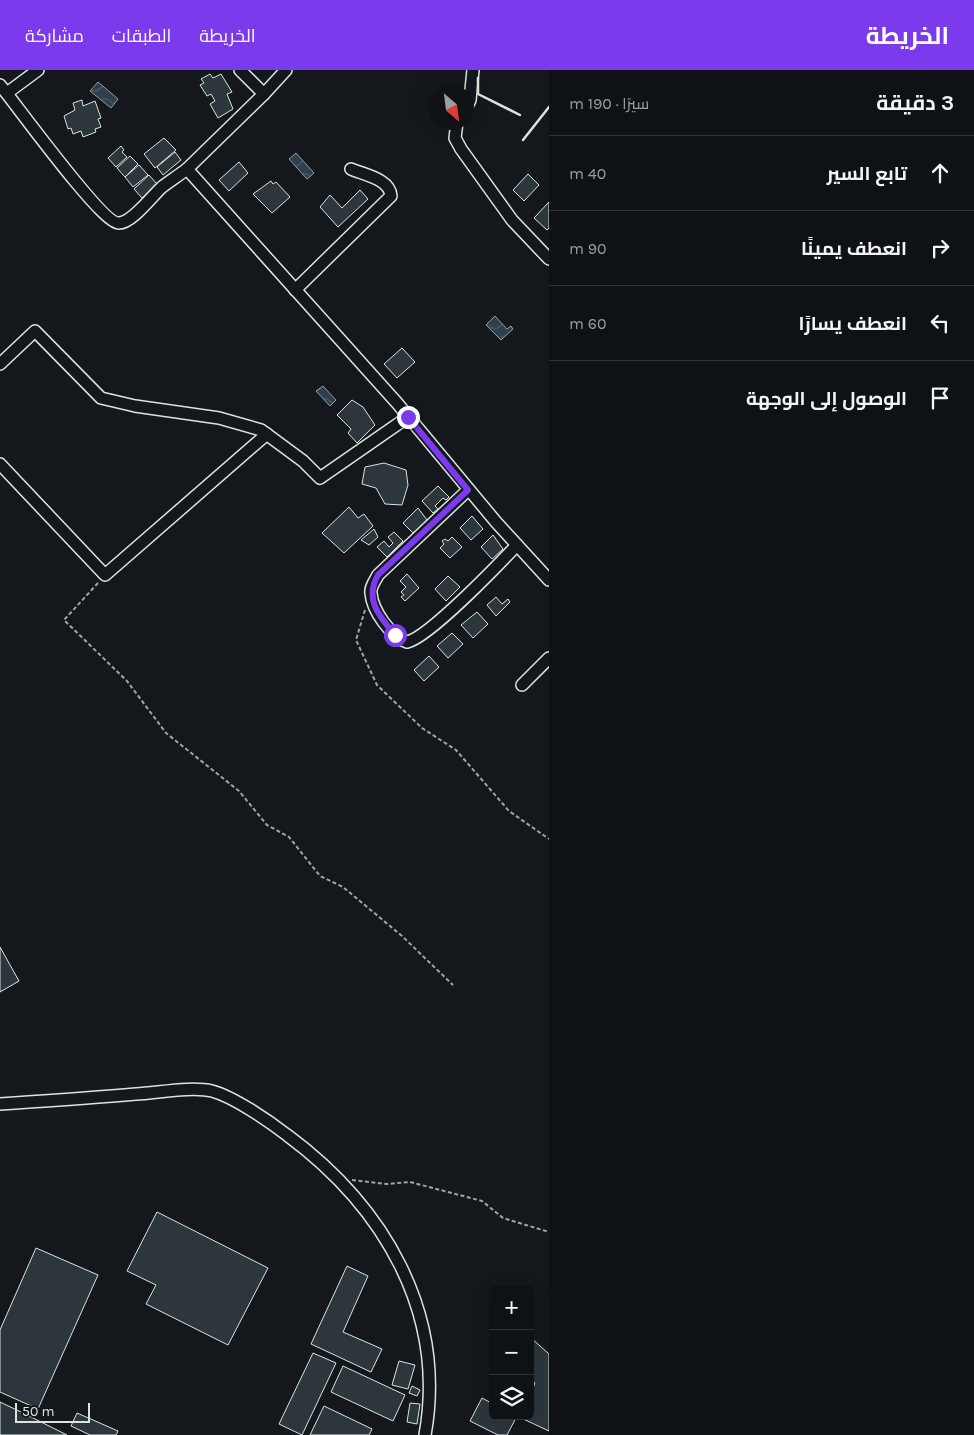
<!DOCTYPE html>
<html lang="ar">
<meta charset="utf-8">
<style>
body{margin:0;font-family:Karla,Cairo,sans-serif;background:#1d2022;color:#f1f3f6;direction:rtl}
.controls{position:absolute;right:15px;bottom:15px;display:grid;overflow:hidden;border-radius:8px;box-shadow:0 5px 20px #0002}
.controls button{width:45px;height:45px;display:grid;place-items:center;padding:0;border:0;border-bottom:1px solid #2f3234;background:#0f1215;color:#f1f3f6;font:25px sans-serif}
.compass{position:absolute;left:429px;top:15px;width:45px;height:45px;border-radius:50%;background:#0f1215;box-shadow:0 5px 20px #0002;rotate:152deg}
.scale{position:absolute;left:15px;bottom:12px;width:75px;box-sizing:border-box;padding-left:5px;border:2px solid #d8e6dc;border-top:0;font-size:14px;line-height:18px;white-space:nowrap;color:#d8e6dc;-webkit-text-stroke:4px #14181c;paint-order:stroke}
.stop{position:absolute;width:15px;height:15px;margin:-11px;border:4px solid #7c3aed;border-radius:50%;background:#fff}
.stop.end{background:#7c3aed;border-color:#fff;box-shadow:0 1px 5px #0008}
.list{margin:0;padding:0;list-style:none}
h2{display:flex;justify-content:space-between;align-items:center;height:65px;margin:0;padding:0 20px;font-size:21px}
h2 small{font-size:16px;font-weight:400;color:#9b9ea0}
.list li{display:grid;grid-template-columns:32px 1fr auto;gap:15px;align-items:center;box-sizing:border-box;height:75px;padding:0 20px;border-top:1px solid #2f3234}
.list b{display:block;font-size:19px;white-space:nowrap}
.list em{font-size:16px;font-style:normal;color:#9b9ea0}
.icon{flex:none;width:28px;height:28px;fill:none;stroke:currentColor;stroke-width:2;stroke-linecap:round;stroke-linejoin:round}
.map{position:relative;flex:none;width:549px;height:1365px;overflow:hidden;direction:ltr}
header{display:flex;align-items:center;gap:30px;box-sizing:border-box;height:70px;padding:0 25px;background:#7c3aed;color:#fff}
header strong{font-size:24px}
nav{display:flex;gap:28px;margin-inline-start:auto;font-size:18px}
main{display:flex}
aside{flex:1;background:#0f1215}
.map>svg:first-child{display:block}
.water{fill:url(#water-waves);stroke:#939e99}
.building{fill:#2c363c;stroke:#d8e6dc}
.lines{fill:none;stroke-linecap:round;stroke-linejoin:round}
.minor-casing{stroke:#d8e6dc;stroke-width:14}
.path{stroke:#9da8a2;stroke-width:2;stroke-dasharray:4 2.5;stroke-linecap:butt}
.minor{stroke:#14181c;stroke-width:11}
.wall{stroke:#d8e6dc;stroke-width:2.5}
.route{stroke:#7c3aed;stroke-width:6}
</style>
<header>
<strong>الخريطة</strong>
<nav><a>الخريطة</a><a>الطبقات</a><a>مشاركة</a></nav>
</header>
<main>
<aside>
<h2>3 دقيقة<small>سيرًا · 190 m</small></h2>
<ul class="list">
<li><svg class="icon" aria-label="ahead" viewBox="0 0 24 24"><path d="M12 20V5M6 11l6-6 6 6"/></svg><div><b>تابع السير</b></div><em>40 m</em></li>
<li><svg class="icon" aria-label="right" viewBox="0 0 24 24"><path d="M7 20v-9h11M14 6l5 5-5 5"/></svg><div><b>انعطف يمينًا</b></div><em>90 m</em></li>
<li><svg class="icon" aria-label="left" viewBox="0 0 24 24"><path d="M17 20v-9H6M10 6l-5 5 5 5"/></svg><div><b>انعطف يسارًا</b></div><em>60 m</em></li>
<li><svg class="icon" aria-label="arrive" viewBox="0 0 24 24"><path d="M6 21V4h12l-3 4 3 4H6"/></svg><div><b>الوصول إلى الوجهة</b></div></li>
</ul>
</aside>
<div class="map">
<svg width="549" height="1365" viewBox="0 0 549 1365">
<defs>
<pattern id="water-waves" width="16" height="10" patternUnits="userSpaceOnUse" patternTransform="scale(1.25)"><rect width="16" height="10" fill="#2f3f4d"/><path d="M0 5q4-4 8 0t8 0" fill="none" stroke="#4c5b66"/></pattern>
</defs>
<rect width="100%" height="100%" fill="#14181c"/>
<g class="water">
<polygon points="98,12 118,29 111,38 90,21"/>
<polygon points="296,83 314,103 307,109 289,89"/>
<polygon points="495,246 507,259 511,256 513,259 501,270 486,255"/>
<polygon points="323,316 336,330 330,336 316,321"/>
</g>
<g class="building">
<polygon points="210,4 213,8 221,4 232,22 227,24 233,39 218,48 210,34 215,31 211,24 207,26 200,15 204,13 201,9"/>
<polygon points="82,30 83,36 95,31 101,48 98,49 101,57 95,59 96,62 83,67 81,61 73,64 71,58 68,59 64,46 75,40 73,33"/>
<polygon points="164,68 176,80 155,98 144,84"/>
<polygon points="121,76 124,80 122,82 127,87 116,97 108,88"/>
<polygon points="175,82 181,90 163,105 157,97"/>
<polygon points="130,86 138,94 125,107 117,98"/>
<polygon points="239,92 248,103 229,121 219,110"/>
<polygon points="139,95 148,105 133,117 125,107"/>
<polygon points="528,104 539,115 524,131 513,120"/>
<polygon points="149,105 157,114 142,128 134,119"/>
<polygon points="271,111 273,114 276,112 290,127 272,143 253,124"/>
<polygon points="360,120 368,129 338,157 320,137 330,125 342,138"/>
<polygon points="549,132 549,158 547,160 534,148"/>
<polygon points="402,278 415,292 397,308 384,294"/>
<polygon points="352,330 363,337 375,355 357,373 348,363 351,359 337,345"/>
<polygon points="384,393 406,400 408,415 402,435 385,434 376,418 362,414 365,397"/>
<polygon points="438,416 449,427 446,430 443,428 435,436 438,439 433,443 422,431"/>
<polygon points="349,437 358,448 364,444 373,456 344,483 322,463"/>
<polygon points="418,438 427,450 414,464 403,453"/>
<polygon points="472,446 483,459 471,470 460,458"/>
<polygon points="374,459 378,467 369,475 361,470"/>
<polygon points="394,462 403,471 387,487 377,477 384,471 389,477 393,473 388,467"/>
<polygon points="493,465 503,479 492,489 481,477"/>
<polygon points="452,467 462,477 450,488 440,478 444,474 442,471 445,469 448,471"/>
<polygon points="407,504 419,518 405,531 401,527 404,525 401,522 406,517 400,511"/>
<polygon points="448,506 460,517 446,531 435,519"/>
<polygon points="496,527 502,534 508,529 510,532 496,546 487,535"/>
<polygon points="477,542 488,554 473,568 461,555"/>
<polygon points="452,563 463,574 448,588 437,576"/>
<polygon points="429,586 439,597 424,611 414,600"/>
<polygon points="0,877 19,911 0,922"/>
<polygon points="157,1142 268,1198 228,1275 146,1234 156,1215 127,1201"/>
<polygon points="36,1178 98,1205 38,1339 0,1322 0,1260"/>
<polygon points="347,1196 368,1206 343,1262 382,1279 371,1302 311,1274"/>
<polygon points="530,1267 549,1284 549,1361 521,1348 530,1346 530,1325 535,1313 530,1311"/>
<polygon points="313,1283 336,1293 302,1365 279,1354"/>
<polygon points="399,1291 415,1295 408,1319 392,1315"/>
<polygon points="343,1296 405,1325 393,1351 331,1322"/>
<polygon points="412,1316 420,1320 417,1326 409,1323"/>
<polygon points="482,1328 493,1334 493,1346 517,1346 507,1365 498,1365 470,1351"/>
<polygon points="0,1332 21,1342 67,1365 0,1365"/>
<polygon points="410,1333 420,1334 417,1354 407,1352"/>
<polygon points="324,1336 372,1359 369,1365 310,1365"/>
<polygon points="77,1343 118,1361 116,1365 90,1365 71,1356"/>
</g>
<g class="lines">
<g class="minor-casing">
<g id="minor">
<path d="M0,15c16,19 102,139 119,138 13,0 33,-27 43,-36 8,-6 17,-12 25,-18l210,234 99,119 53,58"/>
<polyline points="7,23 38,0"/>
<polyline points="264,24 286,0"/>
<polyline points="467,36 470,30 473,0"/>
<polyline points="457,52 455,68 461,79 512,150 549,189"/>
<polyline points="187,99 264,24 240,0"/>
<path d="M295,220l96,-94c-1,-17 -26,-21 -40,-27"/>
<polyline points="0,294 35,261 101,328 135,336 219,348 261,360 303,391 320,408 408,347"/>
<polyline points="0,394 105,505 267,364"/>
<path d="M468,420l-90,85c-3,6 -8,12 -7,18 1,17 20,44 36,49 21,-4 92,-78 110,-97"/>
<polyline points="522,615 549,588"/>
<path d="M0,1034c45,-3 91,-6 136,-10 21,-1 56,-8 76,-3 22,6 57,30 75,44 96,71 160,177 138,300"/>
</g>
</g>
<g class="path">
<polyline points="98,513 64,550 127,611 166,663 239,721 267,755 289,767 320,806 343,817 402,866 453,915"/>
<polyline points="365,540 356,570 377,615 422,658 456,680 509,741 549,769"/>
<polyline points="352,1110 387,1114 410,1112 482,1131 503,1148 549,1162"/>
</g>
<use href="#minor" class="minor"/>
<g class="wall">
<polyline points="478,8 478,24 520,45"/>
<polyline points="523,70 549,37"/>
</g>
</g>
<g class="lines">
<path class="route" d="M395,565c-16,-19 -31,-36 -17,-60l90,-85 -60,-73"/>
</g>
</svg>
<div class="controls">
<button>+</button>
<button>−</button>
<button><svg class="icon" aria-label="layers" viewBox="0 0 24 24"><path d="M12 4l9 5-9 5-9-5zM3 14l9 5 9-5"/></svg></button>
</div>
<svg class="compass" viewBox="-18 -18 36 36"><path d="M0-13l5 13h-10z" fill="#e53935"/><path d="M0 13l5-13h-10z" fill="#9b9ea0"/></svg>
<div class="scale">50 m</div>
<div class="stop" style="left:395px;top:565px"></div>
<div class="stop end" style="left:408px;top:347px"></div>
</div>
</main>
